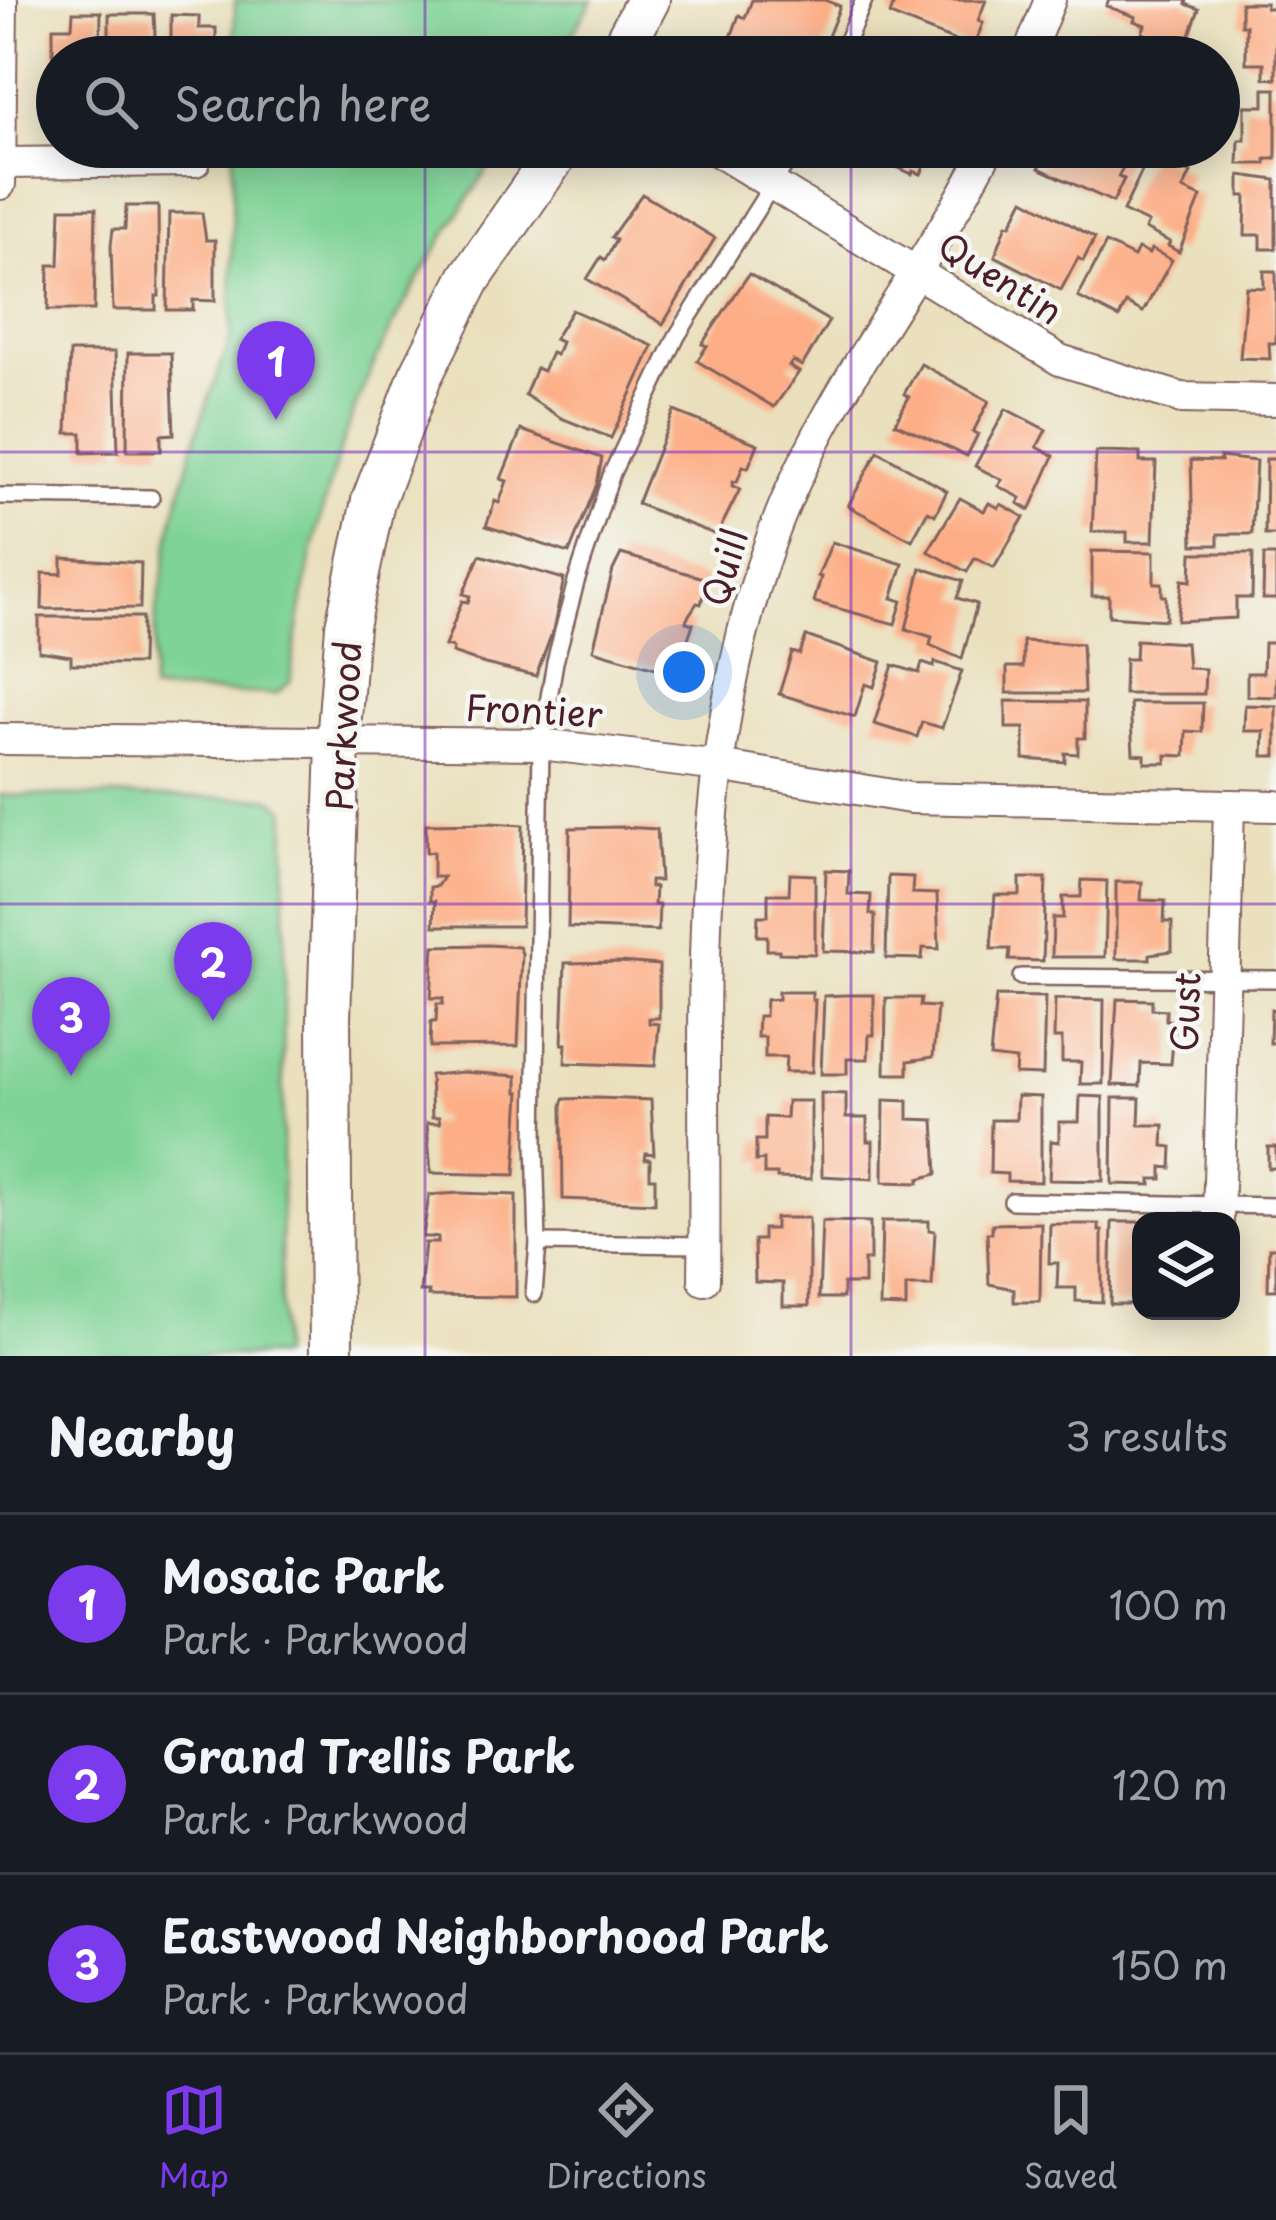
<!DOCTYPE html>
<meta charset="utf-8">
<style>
body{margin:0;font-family:"Playpen Sans",sans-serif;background:#20242c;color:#f1f3f6}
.controls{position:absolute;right:36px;bottom:36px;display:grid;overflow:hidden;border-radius:24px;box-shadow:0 6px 30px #0003}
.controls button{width:108px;height:108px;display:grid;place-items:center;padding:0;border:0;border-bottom:3px solid #363941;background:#171b24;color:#f1f3f6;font:60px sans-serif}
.you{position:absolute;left:684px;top:672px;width:42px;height:42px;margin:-30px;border:9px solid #fff;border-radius:50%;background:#1a73e8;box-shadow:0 0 0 18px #1a73e833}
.badge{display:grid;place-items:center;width:78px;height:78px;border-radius:50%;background:#7c3aed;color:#fff;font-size:39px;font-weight:700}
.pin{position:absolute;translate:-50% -99px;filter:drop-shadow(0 3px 6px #0008)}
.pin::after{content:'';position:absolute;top:63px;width:42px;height:36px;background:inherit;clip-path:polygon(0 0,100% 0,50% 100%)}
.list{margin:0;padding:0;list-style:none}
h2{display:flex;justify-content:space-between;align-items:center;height:156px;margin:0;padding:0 48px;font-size:51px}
h2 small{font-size:39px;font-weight:400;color:#9ea1a6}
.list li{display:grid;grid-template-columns:78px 1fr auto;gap:36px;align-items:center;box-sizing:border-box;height:180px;padding:0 48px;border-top:3px solid #363941}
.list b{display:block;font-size:45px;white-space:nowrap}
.list p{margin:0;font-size:39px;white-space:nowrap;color:#9ea1a6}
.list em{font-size:39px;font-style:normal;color:#9ea1a6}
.icon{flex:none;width:66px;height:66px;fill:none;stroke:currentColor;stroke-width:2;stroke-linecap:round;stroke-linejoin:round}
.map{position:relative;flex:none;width:1276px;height:1356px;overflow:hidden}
.search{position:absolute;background:#171b24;box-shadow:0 6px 30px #0003;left:36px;right:36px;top:36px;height:132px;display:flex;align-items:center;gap:30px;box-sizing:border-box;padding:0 42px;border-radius:66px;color:#9ea1a6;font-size:45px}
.sheet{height:696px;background:#171b24}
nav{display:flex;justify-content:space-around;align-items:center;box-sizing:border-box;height:168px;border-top:3px solid #363941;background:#171b24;font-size:33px;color:#9ea1a6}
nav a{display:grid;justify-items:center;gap:6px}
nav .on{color:#7c3aed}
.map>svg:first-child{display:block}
.green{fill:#7fd396;stroke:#647960;stroke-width:3}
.building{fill:#fdae86}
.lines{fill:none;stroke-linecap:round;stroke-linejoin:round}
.lane-casing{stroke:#82635e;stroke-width:20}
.street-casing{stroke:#82635e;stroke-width:34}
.secondary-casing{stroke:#82635e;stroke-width:46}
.lane{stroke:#fff;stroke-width:15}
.street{stroke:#fff;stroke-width:30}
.secondary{stroke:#fff;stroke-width:42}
.grid{fill:none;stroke:#7b2cbf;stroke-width:3;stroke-opacity:0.55}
.labels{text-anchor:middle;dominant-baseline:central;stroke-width:9;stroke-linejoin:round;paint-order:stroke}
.street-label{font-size:36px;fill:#4a1f2b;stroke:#f6f6f2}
</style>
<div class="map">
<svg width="1276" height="1356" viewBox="0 0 1276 1356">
<rect width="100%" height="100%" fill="#f6f6f2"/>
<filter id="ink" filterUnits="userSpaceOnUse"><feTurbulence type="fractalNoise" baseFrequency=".00833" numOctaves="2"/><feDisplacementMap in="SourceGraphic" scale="24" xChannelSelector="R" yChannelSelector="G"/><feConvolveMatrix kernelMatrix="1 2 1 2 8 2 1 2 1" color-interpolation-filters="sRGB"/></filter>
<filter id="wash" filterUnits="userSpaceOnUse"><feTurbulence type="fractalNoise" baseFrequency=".004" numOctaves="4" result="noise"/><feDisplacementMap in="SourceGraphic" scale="48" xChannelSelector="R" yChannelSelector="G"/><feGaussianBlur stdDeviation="2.7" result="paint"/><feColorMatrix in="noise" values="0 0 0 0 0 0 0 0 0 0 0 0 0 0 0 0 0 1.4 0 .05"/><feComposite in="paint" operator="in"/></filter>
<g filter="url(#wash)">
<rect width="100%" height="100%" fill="#eae0bd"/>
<g class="green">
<polygon points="235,0 593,0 558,57 234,57"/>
<path d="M233,147h269c-44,67 -88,134 -123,206 -50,103 -74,216 -89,329l-14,12 -125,-3 5,-76 17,-95 26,-94 32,-89z"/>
<polygon points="0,795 271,798 286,810 280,1356 0,1356"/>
</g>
<g id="blocks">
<g class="building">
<polygon points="752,0 825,0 840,6 820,57 724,57 739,15 745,18"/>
<polygon points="895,0 986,0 978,21 983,23 973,48 890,15"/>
<polygon points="1109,0 1187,0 1186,4 1199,9 1185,48 1142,33 1145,25 1134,21 1136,17 1106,6"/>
<polygon points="1241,3 1266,3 1266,8 1276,8 1276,79 1264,78 1264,63 1246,63 1246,25 1241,25"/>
<polygon points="73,12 101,12 100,57 53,57 53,27 72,27"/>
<polygon points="109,14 154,14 156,57 109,57"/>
<polygon points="171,15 199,16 199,28 216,28 216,57 171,57"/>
<polygon points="1096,42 1123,51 1125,46 1137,51 1139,42 1181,57 1090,57"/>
<polygon points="878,46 902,57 872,57"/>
<polygon points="1264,89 1276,89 1276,159 1266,159 1266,164 1238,164 1239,140 1245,140 1245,106 1264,106"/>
<polygon points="853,147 933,147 921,174 913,171 912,174"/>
<polygon points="1050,147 1134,147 1118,177 1124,179 1113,202 1039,168"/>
<polygon points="1151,152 1191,173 1183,189 1201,197 1179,252 1168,246 1170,242 1145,229 1148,223 1123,211"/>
<polygon points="1240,175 1276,180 1276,249 1261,249 1261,235 1245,235 1246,196 1240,196"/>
<polygon points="642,194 715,238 663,324 587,279 601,257 605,260 616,240 611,237"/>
<polygon points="1024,199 1095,238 1083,261 1078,258 1061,290 995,256 1007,224 1011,225"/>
<polygon points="126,206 158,206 159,296 156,296 156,310 113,310 111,245 113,229 125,229"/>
<polygon points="61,208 96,208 94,310 48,310 49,265 59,265"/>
<polygon points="169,213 202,213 206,240 215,240 215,301 193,300 193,310 167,310"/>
<polygon points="1106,243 1134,257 1138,249 1149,254 1151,249 1172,260 1143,312 1126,303 1119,318 1078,297"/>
<polygon points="1264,271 1276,271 1276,343 1269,343 1270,359 1240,358 1246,287 1264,288"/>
<polygon points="749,274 829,321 802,366 793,361 789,366 799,372 774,407 697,361 707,346 702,344"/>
<polygon points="572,310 653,346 611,438 561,418 525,395 536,368 543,371 551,353 556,355 561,342 554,339"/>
<polygon points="70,352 115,352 118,452 82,453 82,433 67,433"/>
<polygon points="128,353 171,353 174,434 161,435 161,451 127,451"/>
<polygon points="921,364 989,401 973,432 978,434 967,456 895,423 909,397 904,394"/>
<polygon points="1006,409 1046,430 1037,447 1054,456 1030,510 1018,503 1021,498 998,486 1002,480 975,466"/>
<polygon points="674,411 758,444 748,468 743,466 737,482 733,481 732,486 740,489 717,535 637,504"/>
<polygon points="521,430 602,458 597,484 569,553 486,526 495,501 499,503 507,481 501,479"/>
<polygon points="878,451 947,491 935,515 928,511 912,540 848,506"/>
<polygon points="1096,452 1140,453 1140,462 1156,462 1153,542 1127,542 1127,532 1092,532"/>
<polygon points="1220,457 1256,461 1252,534 1218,534 1218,545 1193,545 1191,460 1221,461"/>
<polygon points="1266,459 1276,459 1276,535 1265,535"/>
<polygon points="960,498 984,511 989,503 999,508 1001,504 1024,517 994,568 975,558 967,572 928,551"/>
<polygon points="832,542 903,564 892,598 902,601 895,624 814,602 821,577 818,576"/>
<polygon points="1092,551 1154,552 1154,583 1162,583 1162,596 1166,596 1166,620 1109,616 1109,596 1092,596"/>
<polygon points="1192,553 1253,553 1252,598 1236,598 1236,618 1177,621 1182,580 1191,581"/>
<polygon points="621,554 707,579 701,604 697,603 687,618 686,622 693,624 676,674 593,650 613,570"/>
<polygon points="480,555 564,579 553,630 536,676 485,664 452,653 453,648 445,646 462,601 468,602 470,596 463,594"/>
<polygon points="1264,555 1276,555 1276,599 1263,599"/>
<polygon points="62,558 141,563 140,608 42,609 43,573 62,574"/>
<polygon points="921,568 963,581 957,598 977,604 962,659 930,645 932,637 906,629"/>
<polygon points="39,617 142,617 141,664 71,664 71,656 39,651"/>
<polygon points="806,636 882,662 874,687 865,684 855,717 779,694 792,652 800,654"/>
<polygon points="1136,640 1186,643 1188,668 1205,669 1204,694 1124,694 1125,659 1135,659"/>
<polygon points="1023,641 1082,644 1084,693 1007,693 1007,667 1023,667"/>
<polygon points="1264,643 1276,643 1276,697 1247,696 1247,673 1263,673"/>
<polygon points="935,662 962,671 942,728 922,722 917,737 874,724 893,665 919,673 922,663 934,667"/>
<polygon points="1006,701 1085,702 1085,738 1078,738 1078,754 1065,753 1065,762 1024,759 1024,728 1006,728"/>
<polygon points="1130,703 1203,703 1202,732 1186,731 1185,756 1166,755 1166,763 1145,763 1145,755 1133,754"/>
<polygon points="1245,705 1276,706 1276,756 1263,756 1264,731 1244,731"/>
<polygon points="491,823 523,825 521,926 434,926 435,901 430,901 430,887 437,886 443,877 433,877 433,852 426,853 426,824"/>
<polygon points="622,827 657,829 660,881 650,881 650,887 655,887 654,905 659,905 658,931 568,927 570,828"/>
<polygon points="826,870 849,871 848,894 871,895 870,914 875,915 874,952 823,951"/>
<polygon points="790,874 815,875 815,954 779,953 779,950 767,950 767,936 757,936 758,916 768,916 768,894 789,894"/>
<polygon points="888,876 913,877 912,893 937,894 939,949 923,948 922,959 886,958"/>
<polygon points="1020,878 1046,878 1043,961 1009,960 1010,949 991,949 995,895 1020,895"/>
<polygon points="1082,880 1107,881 1105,957 1052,957 1053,918 1063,918 1063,897 1081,897"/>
<polygon points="1116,882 1142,882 1141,900 1165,901 1164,922 1172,922 1172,951 1150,954 1150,959 1116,959"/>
<polygon points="488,945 519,947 522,953 518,1046 430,1047 431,1022 436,1022 437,1004 443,1004 443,998 431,998 434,946"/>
<polygon points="620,962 659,965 659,1018 649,1018 649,1023 659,1024 655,1066 565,1063 566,1044 562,1044 565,963"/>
<polygon points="778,992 812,992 812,1000 815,1000 812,1072 785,1072 786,1057 765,1057 765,1037 757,1037 758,1016 765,1016 766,1000 778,999"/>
<polygon points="844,995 874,995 874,1035 869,1035 868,1059 847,1059 847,1074 821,1074 824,996"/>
<polygon points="996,996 1045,997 1043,1075 1015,1074 1016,1060 990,1057"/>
<polygon points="886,998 921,998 920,1006 937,1007 933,1057 908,1061 908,1074 885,1074"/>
<polygon points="1055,999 1104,1000 1103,1084 1080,1084 1081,1062 1062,1062 1062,1038 1054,1038"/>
<polygon points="1117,999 1152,1000 1152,1009 1166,1010 1166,1020 1175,1021 1171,1064 1141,1063 1140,1086 1112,1085"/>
<polygon points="1271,1009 1276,1010 1276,1043 1270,1043"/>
<polygon points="463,1072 517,1076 517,1092 520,1092 515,1175 431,1173 427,1123 440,1123 439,1117 432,1117 430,1075"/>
<polygon points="821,1093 846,1094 846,1118 867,1118 867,1141 873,1141 873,1179 822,1176"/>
<polygon points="1017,1096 1041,1097 1041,1182 1007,1181 1007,1174 990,1173 991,1120 1016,1120"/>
<polygon points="1080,1096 1103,1097 1103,1181 1049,1180 1051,1141 1059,1142 1059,1122 1079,1122"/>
<polygon points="596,1098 651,1100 654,1154 646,1153 645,1159 650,1159 650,1178 655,1178 655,1203 563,1199 562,1106 564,1099"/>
<polygon points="1113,1098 1140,1098 1139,1125 1164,1125 1163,1146 1172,1147 1171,1168 1162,1167 1162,1179 1151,1179 1151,1185 1112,1184"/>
<polygon points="884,1100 908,1101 908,1119 934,1120 937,1174 919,1179 919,1183 883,1182"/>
<polygon points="787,1101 811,1101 811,1179 777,1178 777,1174 764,1174 764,1160 756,1161 756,1140 765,1140 765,1117 786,1118"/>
<rect x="1268" y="1147" width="8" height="21"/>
<polygon points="460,1193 516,1195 516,1297 428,1296 429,1292 420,1292 425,1243 438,1243 438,1237 423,1237 429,1195"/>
<polygon points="775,1218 809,1218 809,1306 783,1306 783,1283 755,1282 754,1240 763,1240 763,1229 775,1229"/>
<polygon points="822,1221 870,1222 870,1260 864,1260 864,1284 843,1284 843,1298 819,1298"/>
<polygon points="882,1221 929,1221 929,1230 935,1231 932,1286 906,1286 906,1307 880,1306"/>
<polygon points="1112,1222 1141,1222 1141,1289 1137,1289 1137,1304 1110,1304"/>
<polygon points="1041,1223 1040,1302 1014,1302 1014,1289 989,1284 987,1233 992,1233 992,1224"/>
<polygon points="1050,1224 1099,1224 1099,1231 1102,1231 1102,1302 1076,1301 1076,1288 1057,1288 1058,1263 1049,1263"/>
<polygon points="1269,1248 1276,1248 1276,1290 1268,1290"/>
</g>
</g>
</g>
<g filter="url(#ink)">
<use href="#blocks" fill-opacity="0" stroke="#82635e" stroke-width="3"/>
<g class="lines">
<g class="lane-casing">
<g id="lane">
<polyline points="840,57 864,0"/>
<polyline points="0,496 151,498"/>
<polyline points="1021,977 1276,979"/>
<polyline points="1012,1201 1276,1206"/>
<polyline points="538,1243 704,1245"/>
<polyline points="534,1294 538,1243 535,1142 541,744 555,662 576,582 612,473 677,336 796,147"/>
</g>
</g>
<g class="street-casing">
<g id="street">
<polyline points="1027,57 1050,0"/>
<polyline points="711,147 1060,360 1181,398 1276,400"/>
<polyline points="0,163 195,161"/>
<polyline points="0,184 2,0"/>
<polyline points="0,739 541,744 719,766 910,798 1276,806"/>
<polyline points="1218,1221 1229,805"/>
<path d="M704,1280c4,-257 -21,-534 81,-776 53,-126 142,-236 204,-357"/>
</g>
</g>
<g class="secondary-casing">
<g id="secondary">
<polyline points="618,57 648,0"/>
<polyline points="331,1356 329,1018 338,743 347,626 373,501 420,377 470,278 561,147"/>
</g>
</g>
<use href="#lane" class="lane"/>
<use href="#street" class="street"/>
<use href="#secondary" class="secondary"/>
</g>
</g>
<path class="grid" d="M425,0v57M851,0v57M425,147v1209M851,147v1209M0,452h1276M0,904h1276"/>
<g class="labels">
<g class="street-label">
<text transform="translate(1001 277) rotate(32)">Quentin</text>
<text transform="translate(723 567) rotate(-73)">Quill</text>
<text transform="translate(534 709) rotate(3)">Frontier</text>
<text transform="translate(342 726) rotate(-87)">Parkwood</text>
<text transform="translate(1184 1012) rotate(-88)">Gust</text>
</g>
</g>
</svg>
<div class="controls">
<button><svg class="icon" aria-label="layers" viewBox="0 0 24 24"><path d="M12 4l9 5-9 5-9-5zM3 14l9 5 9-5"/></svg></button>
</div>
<div class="you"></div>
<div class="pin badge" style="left:276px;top:420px">1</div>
<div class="pin badge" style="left:213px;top:1021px">2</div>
<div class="pin badge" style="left:71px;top:1076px">3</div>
<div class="search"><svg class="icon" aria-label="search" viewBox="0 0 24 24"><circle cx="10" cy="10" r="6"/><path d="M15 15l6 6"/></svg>Search here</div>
</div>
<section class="sheet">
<h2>Nearby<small>3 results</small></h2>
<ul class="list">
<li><span class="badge">1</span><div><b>Mosaic Park</b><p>Park · Parkwood</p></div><em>100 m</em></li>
<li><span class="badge">2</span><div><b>Grand Trellis Park</b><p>Park · Parkwood</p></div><em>120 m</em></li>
<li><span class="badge">3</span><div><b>Eastwood Neighborhood Park</b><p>Park · Parkwood</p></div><em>150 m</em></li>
</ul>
</section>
<nav>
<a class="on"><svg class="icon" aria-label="map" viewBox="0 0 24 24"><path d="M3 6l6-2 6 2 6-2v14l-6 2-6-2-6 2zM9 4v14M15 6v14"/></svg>Map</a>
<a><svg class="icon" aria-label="directions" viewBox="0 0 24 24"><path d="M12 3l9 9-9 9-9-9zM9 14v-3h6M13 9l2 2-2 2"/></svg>Directions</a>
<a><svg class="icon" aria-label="saved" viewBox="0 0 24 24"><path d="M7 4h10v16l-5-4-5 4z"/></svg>Saved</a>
</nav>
